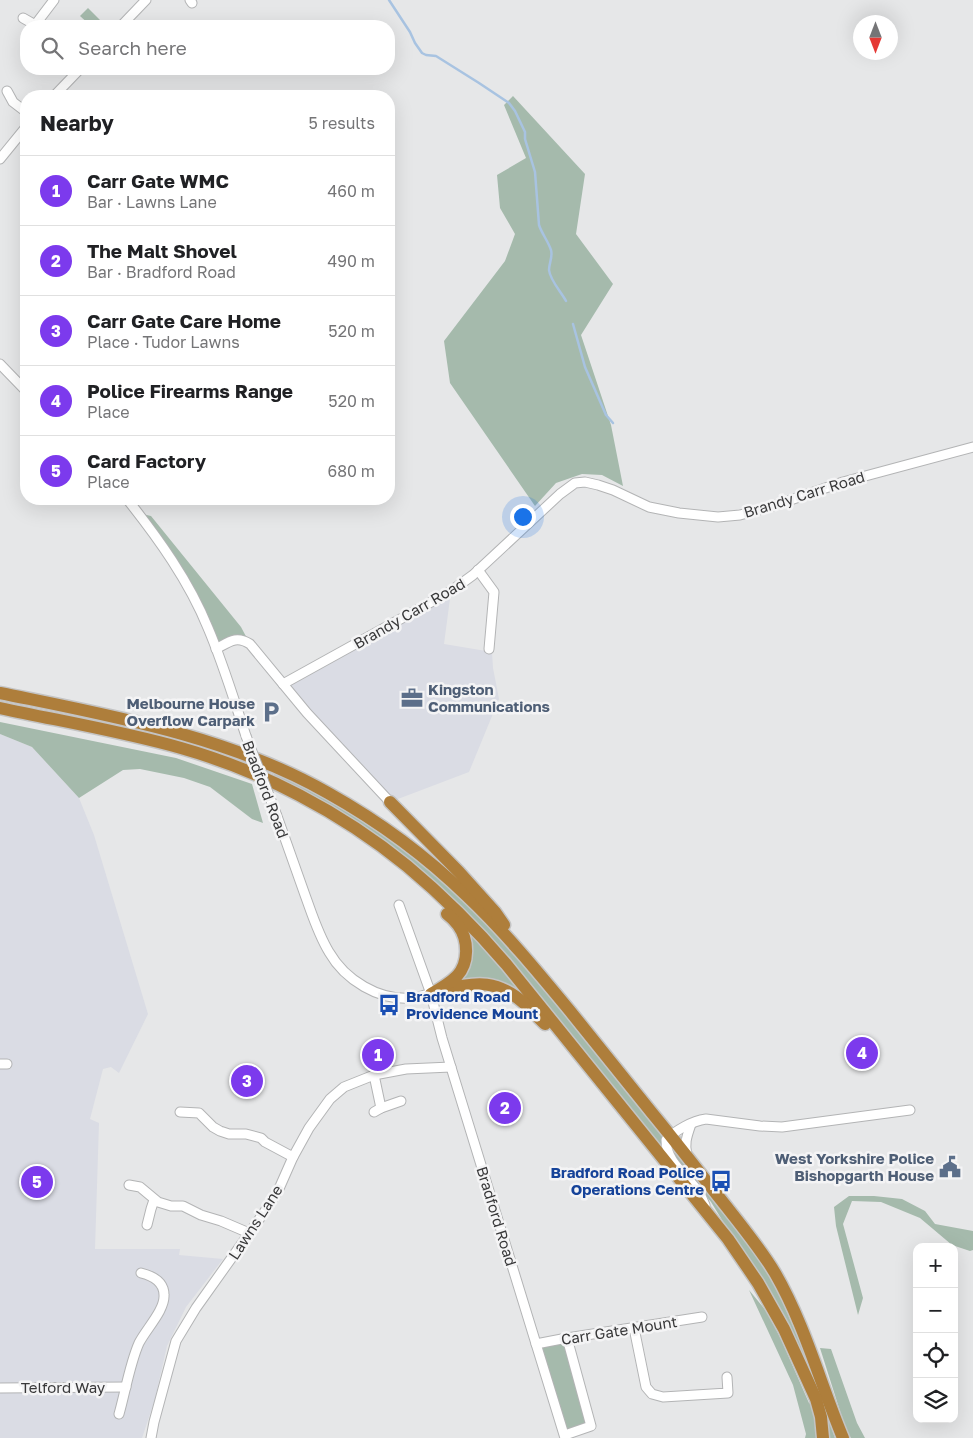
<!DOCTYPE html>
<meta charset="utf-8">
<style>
body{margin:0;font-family:"Golos Text",sans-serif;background:#f6f6f6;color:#202124}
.controls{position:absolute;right:15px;bottom:15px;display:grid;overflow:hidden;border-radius:10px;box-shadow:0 5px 20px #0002}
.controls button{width:45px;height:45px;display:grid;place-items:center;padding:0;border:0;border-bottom:1px solid #e0e0e0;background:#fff;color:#202124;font:25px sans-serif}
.compass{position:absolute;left:853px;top:15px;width:45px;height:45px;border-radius:50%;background:#fff;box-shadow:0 5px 20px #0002;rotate:180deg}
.you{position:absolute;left:522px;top:516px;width:18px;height:18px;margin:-12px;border:4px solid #fff;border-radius:50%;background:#1a73e8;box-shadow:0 0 0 8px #1a73e833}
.badge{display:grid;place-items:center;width:32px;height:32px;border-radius:50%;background:#7c3aed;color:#fff;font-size:16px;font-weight:700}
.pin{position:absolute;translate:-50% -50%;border:2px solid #fff;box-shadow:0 1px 5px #0006}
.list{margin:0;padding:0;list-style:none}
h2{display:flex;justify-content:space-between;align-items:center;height:65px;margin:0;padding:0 20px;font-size:21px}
h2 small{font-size:16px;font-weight:400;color:#757577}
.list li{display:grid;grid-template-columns:32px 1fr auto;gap:15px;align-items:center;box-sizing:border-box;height:70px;padding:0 20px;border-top:1px solid #e0e0e0}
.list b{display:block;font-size:19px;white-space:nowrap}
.list p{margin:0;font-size:16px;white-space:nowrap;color:#757577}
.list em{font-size:16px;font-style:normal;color:#757577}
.icon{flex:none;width:28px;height:28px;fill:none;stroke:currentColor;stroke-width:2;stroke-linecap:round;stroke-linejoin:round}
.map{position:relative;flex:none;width:973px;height:1438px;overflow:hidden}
.search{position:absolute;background:#fff;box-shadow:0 5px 20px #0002;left:20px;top:20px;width:375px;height:55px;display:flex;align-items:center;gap:12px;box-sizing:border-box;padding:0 18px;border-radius:20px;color:#757577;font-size:19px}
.panel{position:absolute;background:#fff;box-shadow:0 5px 20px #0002;left:20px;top:90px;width:375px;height:415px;border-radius:20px}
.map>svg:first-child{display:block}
.built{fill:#dadce4}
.green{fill:#a5baac}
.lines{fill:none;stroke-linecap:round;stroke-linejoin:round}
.stream{stroke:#a8c3e1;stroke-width:2.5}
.minor-casing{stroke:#b3b4b5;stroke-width:11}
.highway-casing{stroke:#c4c4c4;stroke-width:15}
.minor{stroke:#fff;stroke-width:9}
.highway{stroke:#ae7e3b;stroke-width:12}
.minor-bridge-casing{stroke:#b3b4b5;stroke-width:11;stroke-linecap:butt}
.minor-bridge{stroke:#fff;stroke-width:9}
.labels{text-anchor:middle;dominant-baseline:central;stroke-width:5;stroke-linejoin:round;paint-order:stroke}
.street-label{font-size:15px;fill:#39393a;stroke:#f4f4f5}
.service-label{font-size:15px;font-weight:bold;fill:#4e5e75;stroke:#f4f4f5;text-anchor:end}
.transit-label{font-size:15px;font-weight:bold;fill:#164399;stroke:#f4f4f5;text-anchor:start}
</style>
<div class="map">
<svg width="973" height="1438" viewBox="0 0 973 1438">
<rect width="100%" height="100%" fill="#e6e7e8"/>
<g class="built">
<polygon points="451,591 444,644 492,652 493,668 499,699 469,772 390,802 283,684"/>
<polygon points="0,734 32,747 79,798 94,835 148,1014 119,1073 111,1067 103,1069 90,1119 99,1123 95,1249 180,1249 179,1255 223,1259 186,1307 167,1346 155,1399 142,1438 0,1438"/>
</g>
<g class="green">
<polygon points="88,8 106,26 91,26 80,16"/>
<polygon points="513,96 585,174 576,234 613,284 581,335 611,425 623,486 602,475 582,474 556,483 535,506 450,383 444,341 505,261 515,234 500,208 497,175 526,158 504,105"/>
<polygon points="138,513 151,516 241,627 250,644 243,640 216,649 196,602"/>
<polygon points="0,722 176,758 252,784 263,823 252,819 210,787 184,778 140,769 123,770 79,798 32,747 0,734"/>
<path d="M274,771c32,17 64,34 95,54 10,6 20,11 29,18 105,81 183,190 266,293l-2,12 -210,-248 -178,-123z"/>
<polygon points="471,934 472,935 516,986 515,988 464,979 469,935"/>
<polygon points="677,1152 765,1265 780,1296 809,1363 821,1396 835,1438 828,1438 825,1417 727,1228 711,1202 672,1154"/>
<polygon points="849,1196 874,1196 902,1199 925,1211 935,1224 973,1231 973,1250 970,1251 952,1245 920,1218 881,1202 852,1201 843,1224 863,1298 858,1315 836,1226 834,1207"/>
<polygon points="749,1290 767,1312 781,1339 809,1403 811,1404 815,1415 818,1438 805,1438 806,1434 793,1385"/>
<polygon points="567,1338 591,1426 565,1435 536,1344"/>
<polygon points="820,1348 831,1349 857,1423 865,1438 851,1438 846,1430"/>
</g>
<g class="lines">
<g class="stream">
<path d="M389,0l21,32 5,11 7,10 4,2 10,1 43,27 30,20 6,8 10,21v7l10,33 4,53c3,9 9,16 12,25 2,7 -2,13 -2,20 1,10 12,22 17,31"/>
<polyline points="573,324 585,367 606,415 613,423"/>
</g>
<g class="minor-casing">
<g id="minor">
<polyline points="190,0 192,3"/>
<polyline points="23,18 37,26"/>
<polyline points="35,25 54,0"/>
<polyline points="121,26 146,0"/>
<polyline points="7,91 13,102 26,112"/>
<polyline points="54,96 80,69"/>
<polyline points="0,159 26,127"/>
<polyline points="0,364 26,391"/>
<path d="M127,499c31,39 62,82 81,129 15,35 26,72 38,108"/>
<polyline points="478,570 494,592 489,649"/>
<path d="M216,649c13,-7 20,-14 34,-5l57,69 83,89"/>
<polyline points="283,684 451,591 473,575 560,494 575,483 585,482 598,485 613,490 649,507 679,513 718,517 740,515 773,506 843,482 973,447"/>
<path d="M277,816c9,26 19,53 28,79 7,19 13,39 24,57 16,28 50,49 83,46 6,-1 13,-3 19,-4"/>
<polyline points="399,905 431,994 442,1038 565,1438"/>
<polyline points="0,1064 7,1064"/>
<polyline points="374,1075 381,1108"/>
<polyline points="180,1112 199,1113 213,1127 220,1131 229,1134 246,1134 261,1138 265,1142 293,1157"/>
<polyline points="374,1112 381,1108 401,1101"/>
<path d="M687,1155c-3,-12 0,-19 4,-31"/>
<polyline points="129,1185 140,1187 158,1202 171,1206 183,1206 201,1215 221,1221 249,1233"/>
<path d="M705,1205c-2,-4 -3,-8 -5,-11 -11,-18 -34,-31 -34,-54 10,-10 26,-19 40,-21l54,7 22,1 128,-17"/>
<polyline points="147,1225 151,1209 154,1200"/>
<polyline points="634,1328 646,1387 652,1394 663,1397 728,1393 727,1377"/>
<polyline points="536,1344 567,1338 702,1317"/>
<polyline points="0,1388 126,1387"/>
<path d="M119,1414c6,-21 11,-51 20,-71 7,-14 26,-33 25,-48 0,-13 -11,-19 -23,-22"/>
<polyline points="565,1435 591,1426 567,1338"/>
<polyline points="151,1438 154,1422 176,1341 196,1308 265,1211 278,1191 293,1157 309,1128 330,1099 344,1087 374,1075 406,1069 451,1067"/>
</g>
</g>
<g class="highway-casing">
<g id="highway">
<path d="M0,693c112,23 228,43 328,100 50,28 98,63 139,103 37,35 70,75 103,115 27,34 55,68 82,102 24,29 47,59 70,88 19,24 38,47 53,72 30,52 45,110 68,165"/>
<path d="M0,708c60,13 121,23 181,40 81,23 160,64 226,118 36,30 69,63 99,98l222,275 30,44 26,46 32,70 5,18 2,21"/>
<polyline points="390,802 459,872 495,912 504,925"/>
<path d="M444,990c33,-9 54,-10 81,14 7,6 13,14 20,20"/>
<path d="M431,994c9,-5 18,-10 26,-18 12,-13 12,-36 1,-51 -3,-4 -7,-8 -11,-11"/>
</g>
</g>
<use href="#minor" class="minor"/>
<use href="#highway" class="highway"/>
<g class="minor-bridge-casing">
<polyline id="minor-bridge" points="246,736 277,816"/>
</g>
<use href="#minor-bridge" class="minor-bridge"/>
</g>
<defs>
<g id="office-bare" transform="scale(1.725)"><path d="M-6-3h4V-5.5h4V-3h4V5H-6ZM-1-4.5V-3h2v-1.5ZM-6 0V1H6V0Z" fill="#5c6f8a" stroke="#f4f4f5" stroke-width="2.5" paint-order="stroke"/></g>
<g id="parking-bare" transform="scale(1.725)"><path d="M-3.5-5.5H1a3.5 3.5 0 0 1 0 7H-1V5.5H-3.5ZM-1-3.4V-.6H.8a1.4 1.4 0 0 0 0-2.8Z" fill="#5c6f8a" stroke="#f4f4f5" stroke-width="2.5" paint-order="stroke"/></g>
<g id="bus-bare" transform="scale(1.725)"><path d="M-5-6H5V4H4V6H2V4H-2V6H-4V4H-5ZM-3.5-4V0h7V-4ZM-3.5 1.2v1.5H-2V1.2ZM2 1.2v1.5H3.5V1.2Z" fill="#1a4fb4" stroke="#f4f4f5" stroke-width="2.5" paint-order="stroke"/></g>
<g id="civic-bare" transform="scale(1.725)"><path d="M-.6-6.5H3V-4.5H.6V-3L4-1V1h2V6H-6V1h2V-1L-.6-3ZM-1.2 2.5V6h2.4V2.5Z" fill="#5c6f8a" stroke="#f4f4f5" stroke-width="2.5" paint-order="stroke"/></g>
</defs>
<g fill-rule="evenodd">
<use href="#office-bare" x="412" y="698"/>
<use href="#parking-bare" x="271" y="712"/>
<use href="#bus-bare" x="389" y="1005"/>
<use href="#civic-bare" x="950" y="1167"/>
<use href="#bus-bare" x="721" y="1181"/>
</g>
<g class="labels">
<g class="street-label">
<text transform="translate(804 494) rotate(-17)">Brandy Carr Road</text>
<text transform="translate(409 613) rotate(-30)">Brandy Carr Road</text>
<text transform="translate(266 789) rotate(69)">Bradford Road</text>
<text transform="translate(497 1216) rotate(73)">Bradford Road</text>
<text transform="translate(255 1222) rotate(-57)">Lawns Lane</text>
<text transform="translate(619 1330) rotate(-9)">Carr Gate Mount</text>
<text x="63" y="1387">Telford Way</text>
</g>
<g class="service-label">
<text x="428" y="689" text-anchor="start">Kingston<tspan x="428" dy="17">Communications</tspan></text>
<text x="255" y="703">Melbourne House<tspan x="255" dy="17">Overflow Carpark</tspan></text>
<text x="934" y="1158">West Yorkshire Police<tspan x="934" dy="17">Bishopgarth House</tspan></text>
</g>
<g class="transit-label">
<text x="406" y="996">Bradford Road<tspan x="406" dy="17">Providence Mount</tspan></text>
<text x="704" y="1172" text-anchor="end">Bradford Road Police<tspan x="704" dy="17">Operations Centre</tspan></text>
</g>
</g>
</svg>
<div class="controls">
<button>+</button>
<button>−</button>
<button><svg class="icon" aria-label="locate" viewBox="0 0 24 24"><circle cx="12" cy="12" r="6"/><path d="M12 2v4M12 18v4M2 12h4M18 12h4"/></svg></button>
<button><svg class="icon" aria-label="layers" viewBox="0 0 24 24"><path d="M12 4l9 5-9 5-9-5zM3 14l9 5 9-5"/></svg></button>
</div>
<svg class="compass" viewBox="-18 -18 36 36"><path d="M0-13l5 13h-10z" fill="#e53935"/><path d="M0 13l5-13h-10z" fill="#757577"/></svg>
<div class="you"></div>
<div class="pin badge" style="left:378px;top:1055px">1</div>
<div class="pin badge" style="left:505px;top:1108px">2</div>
<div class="pin badge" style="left:247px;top:1081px">3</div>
<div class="pin badge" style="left:862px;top:1053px">4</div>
<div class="pin badge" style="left:37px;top:1182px">5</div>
<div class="search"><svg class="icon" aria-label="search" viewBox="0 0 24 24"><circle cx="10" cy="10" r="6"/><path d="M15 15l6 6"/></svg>Search here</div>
<section class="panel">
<h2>Nearby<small>5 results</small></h2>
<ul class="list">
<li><span class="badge">1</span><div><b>Carr Gate WMC</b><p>Bar · Lawns Lane</p></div><em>460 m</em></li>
<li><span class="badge">2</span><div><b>The Malt Shovel</b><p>Bar · Bradford Road</p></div><em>490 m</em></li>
<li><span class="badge">3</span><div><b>Carr Gate Care Home</b><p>Place · Tudor Lawns</p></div><em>520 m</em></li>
<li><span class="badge">4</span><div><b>Police Firearms Range</b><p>Place</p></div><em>520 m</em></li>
<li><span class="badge">5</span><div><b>Card Factory</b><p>Place</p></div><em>680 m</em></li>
</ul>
</section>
</div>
